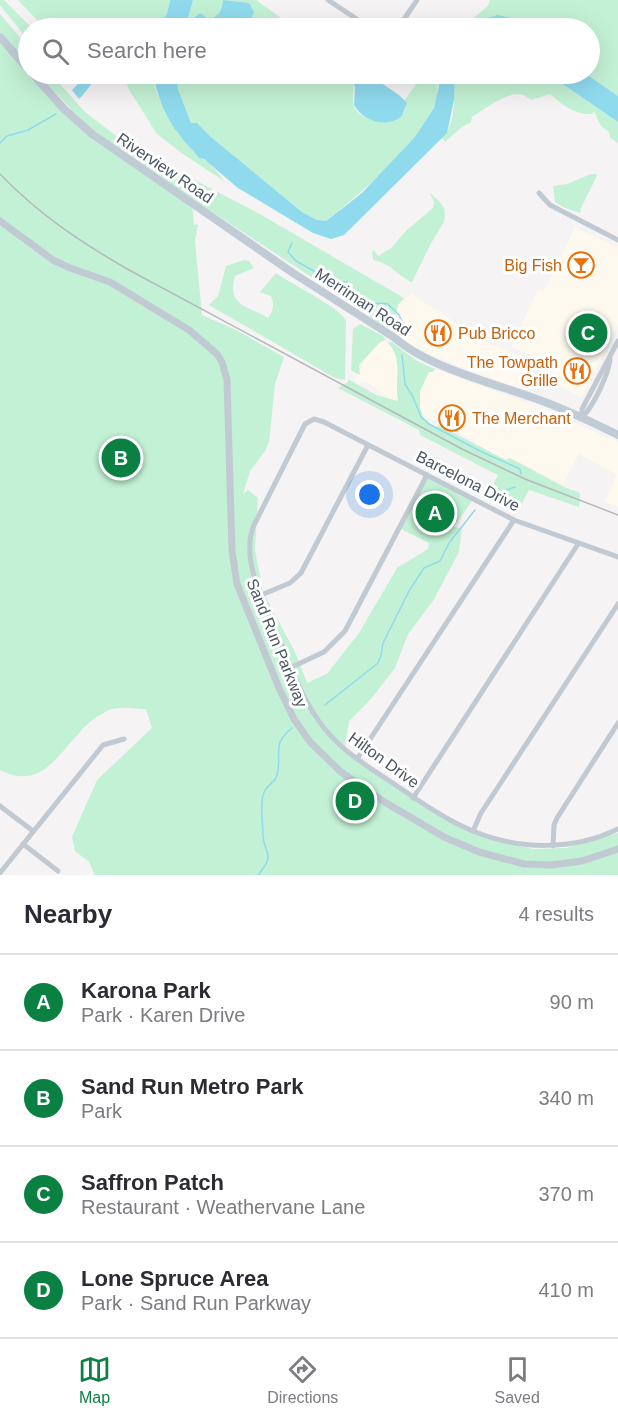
<!DOCTYPE html>
<meta charset="utf-8">
<style>
body{margin:0;font-family:Arial,sans-serif;background:#f2f2f3;color:#2b2b33}
.you{position:absolute;left:370px;top:495px;width:21px;height:21px;margin:-15px;border:4px solid #fff;border-radius:50%;background:#1a73e8;box-shadow:0 0 0 9px #1a73e833}
.badge{display:grid;place-items:center;width:39px;height:39px;border-radius:50%;background:#0b8043;color:#fff;font-size:20px;font-weight:700}
.pin{position:absolute;translate:-50% -50%;border:3px solid #fff;box-shadow:0 2px 6px #0006}
.list{margin:0;padding:0;list-style:none}
h2{display:flex;justify-content:space-between;align-items:center;height:78px;margin:0;padding:0 24px;font-size:26px}
h2 small{font-size:20px;font-weight:400;color:#7c7c81}
.list li{display:grid;grid-template-columns:39px 1fr auto;gap:18px;align-items:center;box-sizing:border-box;height:96px;padding:0 24px;border-top:2px solid #e1e1e2}
.list b{display:block;font-size:22px;white-space:nowrap}
.list p{margin:0;font-size:20px;white-space:nowrap;color:#7c7c81}
.list em{font-size:20px;font-style:normal;color:#7c7c81}
.icon{flex:none;width:33px;height:33px;fill:none;stroke:currentColor;stroke-width:2;stroke-linecap:round;stroke-linejoin:round}
.map{position:relative;flex:none;width:618px;height:875px;overflow:hidden}
.search{position:absolute;background:#fff;box-shadow:0 6px 24px #0002;left:18px;right:18px;top:18px;height:66px;display:flex;align-items:center;gap:15px;box-sizing:border-box;padding:0 21px;border-radius:33px;color:#7c7c81;font-size:22px}
.sheet{height:462px;background:#fff}
nav{display:flex;justify-content:space-around;align-items:center;box-sizing:border-box;height:84px;border-top:2px solid #e1e1e2;background:#fff;font-size:16px;color:#7c7c81}
nav a{display:grid;justify-items:center;gap:3px}
nav .on{color:#0b8043}
.map>svg:first-child{display:block}
.commercial{fill:#fdf9ef}
.green{fill:#c3f1d5}
.water{fill:#90daee}
.lines{fill:none;stroke-linecap:round;stroke-linejoin:round}
.stream{stroke:#90daee;stroke-width:1.5}
.minor{stroke:#c1cad2;stroke-width:5}
.tertiary{stroke:#c1cad2;stroke-width:7}
.secondary{stroke:#c1cbd6;stroke-width:8}
.rail{stroke:#b5b8bd;stroke-width:1.5}
.labels{text-anchor:middle;dominant-baseline:central;stroke-width:6;stroke-linejoin:round;paint-order:stroke}
.street-label{font-size:16px;fill:#4a5661;stroke:#fff}
.food-label{font-size:16px;fill:#c56008;stroke:#fff;text-anchor:end}
</style>
<div class="map">
<svg width="618" height="875" viewBox="0 0 618 875">
<rect width="100%" height="100%" fill="#f5f3f3"/>
<g class="commercial">
<polygon points="575,227 618,248 618,325 582,398 554,383 551,363 511,347 538,289 544,291"/>
<polygon points="411,294 481,339 529,361 519,388 456,365 420,350 400,338 396,314 398,305"/>
<polygon points="376,335 411,359 432,368 547,410 618,442 618,507 604,502 617,475 579,454 563,484 511,458 506,460 474,444 475,441 386,397 369,383 355,381"/>
</g>
<g class="green">
<polygon points="0,0 4,0 32,28 28,28 28,40 0,5"/>
<polygon points="18,0 170,0 167,14 156,28 41,28 36,19"/>
<polygon points="193,0 256,0 295,28 183,28 188,18"/>
<polygon points="490,0 618,0 618,96 586,74 590,74 590,28 532,28 510,18 467,23 488,6"/>
<polygon points="0,14 28,47 28,63 0,32"/>
<path d="M0,37l28,32v5h5l31,35 128,94 2,22 4,-1 -3,17 7,74 34,15 48,27 -9,27 -6,58 -4,9 -15,20 -7,23 5,-4 10,8 -3,52 8,42 33,62 11,29 20,-9 32,-41 38,-65 31,-19 1,-6 -30,-15 28,-53 47,23 -20,29 8,1 -3,24 -26,49 -25,33 -13,34 -24,31 -22,22 -5,31 91,62 48,23 50,12 33,-1 52,-15v42h-525l1,-2 -5,-11 -14,-11 -3,-14 25,-57 55,-52 -6,-19c-10,0 -28,-3 -37,1 -10,5 -23,14 -30,23 -23,25 -40,57 -79,37z"/>
<polygon points="38,74 51,74 86,113 131,147 258,213 404,298 398,305 396,314 389,316 390,328 385,328 360,309 159,177 102,137 83,122"/>
<path d="M125,74h28l4,20 21,40 21,24c12,3 18,14 25,23l-41,-27 -26,-20 -29,-46z"/>
<path d="M176,74h173c8,15 3,14 4,28 2,19 26,17 41,19l8,-5 4,-9 -2,-6 19,-27h15c0,12 0,25 -5,36 -19,40 -73,83 -107,111l-9,-1 -15,-8 -91,-75 -14,-13 -6,-1 -13,-34z"/>
<path d="M455,74h93l70,48v21l-8,-5 -1,-6 -8,-6 -7,-15 -2,3c-17,1 -30,-9 -42,-20l-19,6c-4,-3 -8,-6 -14,-6 -12,0 -34,16 -45,23l-1,5 -9,5 -17,15 -3,-4c16,-16 11,-44 13,-64z"/>
<polygon points="591,174 596,174 597,176 581,208 580,213 565,208 555,202 553,186 567,184"/>
<path d="M430,193l9,8 5,7 1,5 -1,9 -14,23 -18,37c-16,-7 -19,-18 -39,-22l-1,-8 2,-2 4,6 13,-8 15,-17 27,-23 1,-6z"/>
<path d="M244,260l5,1 5,7 -19,8c-9,30 14,30 33,42 5,-7 7,-13 3,-22l-11,-4 16,-19c15,11 65,35 70,48l-1,59 -10,-2 -126,-73 9,-9 8,-30z"/>
<polygon points="360,324 383,336 385,340 379,343 359,365 360,375 351,370 353,329"/>
<path d="M392,342l23,18 20,9 -2,3h-4l-9,19v16l3,10 11,10 6,-1 66,34 4,-2 54,29 16,6 -1,14 -50,-17 -8,15 -34,-8 11,-22 -78,-40 -1,-5 -81,-42 10,-6v-3l28,16 22,6c-4,-20 6,-41 -10,-58z"/>
</g>
<g class="water">
<polygon points="170,0 193,0 188,18 183,28 156,28 167,14"/>
<path d="M223,0l26,3 5,9 -4,9 -17,1 -7,6h-30l-1,-11 5,-4 10,7c10,-6 12,-8 13,-20z"/>
<polygon points="498,15 510,18 532,28 460,28 467,23"/>
<path d="M88,74h13c-9,7 -13,16 -22,25l-7,-9z"/>
<path d="M153,74h23l2,15 13,34h6l14,14 91,75 15,8 9,1 36,-28 53,-56 19,-29 5,-22 -1,-12h17l-1,26 -7,33 -103,102 -13,4 -18,-6 -75,-45 -34,-29 -5,-1c-6,-8 -13,-14 -19,-22 -14,-17 -23,-41 -27,-62z"/>
<path d="M349,74h19l31,21 8,8 -5,13c-15,13 -39,5 -48,-11l1,-18z"/>
<polygon points="548,74 586,74 618,96 618,122"/>
</g>
<g class="lines">
<g class="stream">
<polyline points="0,143 7,136 28,130 56,114"/>
<path d="M292,243l-4,9 8,9 25,14 13,6 13,1c2,4 3,10 6,14 9,10 23,6 35,8l11,11 10,20"/>
<polyline points="402,355 405,384 413,397 421,417 429,424 482,452 520,469 521,474"/>
<polyline points="493,497 500,492 515,487"/>
<polyline points="325,705 378,663 381,656 383,643 409,591 424,568 440,561 449,543 475,510"/>
<path d="M258,875c18,-21 7,-19 5,-39 0,-10 -2,-22 -1,-33 1,-20 12,-17 15,-28 6,-21 -7,-29 15,-47"/>
</g>
<g class="minor">
<polyline points="328,0 370,28"/>
<polyline points="398,28 417,0"/>
<polyline points="539,193 550,205 618,240"/>
<path d="M583,416c10,-9 26,-43 27,-57"/>
<polyline points="582,417 582,409 618,341"/>
<path d="M618,557l-104,-37 -190,-98 -10,-3 -9,5 -52,103c-11,32 8,70 21,100 15,34 27,72 50,101 18,23 43,38 67,54 26,17 52,37 82,49 46,19 100,20 145,-2"/>
<polyline points="261,595 290,583 301,573 368,445"/>
<polyline points="292,667 324,652 345,631 427,475"/>
<polyline points="357,759 514,520"/>
<polyline points="413,798 578,544"/>
<polyline points="0,806 33,831"/>
<polyline points="473,831 481,813 618,604"/>
<polyline points="23,844 58,871"/>
<polyline points="553,846 554,825 557,818 618,723"/>
<polyline points="0,873 103,745 124,739"/>
</g>
<polyline class="tertiary" points="0,221 53,260 70,268 110,282 189,330 217,354 222,362 227,380 232,551 237,584 279,688 294,719 310,742 341,772 383,801 444,837 479,852 524,864 551,865 582,861 618,849"/>
<g class="secondary">
<polyline points="0,37 28,69"/>
<path d="M33,74l31,35 28,25 201,139 102,65c33,29 97,45 139,60 29,10 56,23 84,37"/>
</g>
<path class="rail" d="M0,174c38,40 82,69 129,96l333,179 63,30 93,36"/>
</g>
<defs>
<g id="bar-ring" transform="scale(1.35)"><circle r="9.5" fill="#fff" stroke="#e8710a" stroke-width="1.5"/><path d="M-6-5H6L.8 .8V4.5H3.5V6h-7V4.5H-.8V.8Z" fill="#e8710a"/></g>
<g id="restaurant-ring" transform="scale(1.35)"><circle r="9.5" fill="#fff" stroke="#e8710a" stroke-width="1.5"/><path d="M-5-6h1v4h1v-4h1v4h1v-4h1v5L-1.5 .5V6h-2V.5L-5-1ZM5-6V6H3V1.5H1.5Q1.5-4 5-6Z" fill="#e8710a"/></g>
</defs>
<g fill-rule="evenodd">
<use href="#bar-ring" x="581" y="265"/>
<use href="#restaurant-ring" x="438" y="333"/>
<use href="#restaurant-ring" x="577" y="371"/>
<use href="#restaurant-ring" x="452" y="418"/>
</g>
<g class="labels">
<g class="street-label">
<text transform="translate(165 168) rotate(34)">Riverview Road</text>
<text transform="translate(363 302) rotate(33)">Merriman Road</text>
<text transform="translate(468 481) rotate(27)">Barcelona Drive</text>
<text transform="translate(277 643) rotate(68)">Sand Run Parkway</text>
<text transform="translate(384 760) rotate(36)">Hilton Drive</text>
</g>
<g class="food-label">
<text x="562" y="265">Big Fish</text>
<text x="458" y="333" text-anchor="start">Pub Bricco</text>
<text x="558" y="362">The Towpath<tspan x="558" dy="18">Grille</tspan></text>
<text x="472" y="418" text-anchor="start">The Merchant</text>
</g>
</g>
</svg>
<div class="you"></div>
<div class="pin badge" style="left:435px;top:513px">A</div>
<div class="pin badge" style="left:121px;top:458px">B</div>
<div class="pin badge" style="left:588px;top:333px">C</div>
<div class="pin badge" style="left:355px;top:801px">D</div>
<div class="search"><svg class="icon" aria-label="search" viewBox="0 0 24 24"><circle cx="10" cy="10" r="6"/><path d="M15 15l6 6"/></svg>Search here</div>
</div>
<section class="sheet">
<h2>Nearby<small>4 results</small></h2>
<ul class="list">
<li><span class="badge">A</span><div><b>Karona Park</b><p>Park · Karen Drive</p></div><em>90 m</em></li>
<li><span class="badge">B</span><div><b>Sand Run Metro Park</b><p>Park</p></div><em>340 m</em></li>
<li><span class="badge">C</span><div><b>Saffron Patch</b><p>Restaurant · Weathervane Lane</p></div><em>370 m</em></li>
<li><span class="badge">D</span><div><b>Lone Spruce Area</b><p>Park · Sand Run Parkway</p></div><em>410 m</em></li>
</ul>
</section>
<nav>
<a class="on"><svg class="icon" aria-label="map" viewBox="0 0 24 24"><path d="M3 6l6-2 6 2 6-2v14l-6 2-6-2-6 2zM9 4v14M15 6v14"/></svg>Map</a>
<a><svg class="icon" aria-label="directions" viewBox="0 0 24 24"><path d="M12 3l9 9-9 9-9-9zM9 14v-3h6M13 9l2 2-2 2"/></svg>Directions</a>
<a><svg class="icon" aria-label="saved" viewBox="0 0 24 24"><path d="M7 4h10v16l-5-4-5 4z"/></svg>Saved</a>
</nav>
